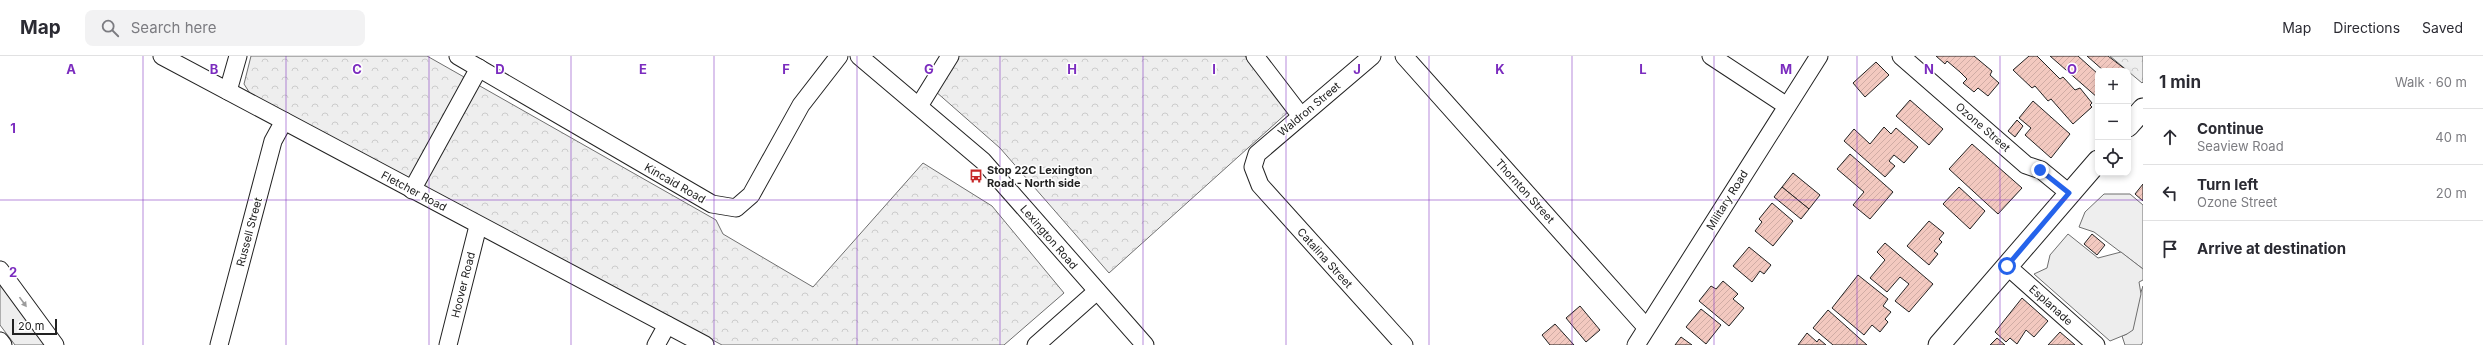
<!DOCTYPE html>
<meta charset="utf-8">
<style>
body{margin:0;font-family:Inter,sans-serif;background:#f2f2f3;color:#2b2b33}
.controls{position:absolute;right:12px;top:12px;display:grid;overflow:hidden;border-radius:8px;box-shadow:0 2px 6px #0003}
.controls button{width:36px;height:36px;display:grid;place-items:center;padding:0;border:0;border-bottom:1px solid #e1e1e2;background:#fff;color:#2b2b33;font:20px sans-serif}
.scale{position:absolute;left:12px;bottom:10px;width:45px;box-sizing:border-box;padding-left:4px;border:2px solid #222;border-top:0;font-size:11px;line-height:14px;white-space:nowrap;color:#222;-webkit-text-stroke:3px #fff;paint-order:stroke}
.stop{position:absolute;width:12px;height:12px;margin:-9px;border:3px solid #2563eb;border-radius:50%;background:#fff}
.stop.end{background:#2563eb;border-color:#fff;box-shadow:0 1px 4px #0008}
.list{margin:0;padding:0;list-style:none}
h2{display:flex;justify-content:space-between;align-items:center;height:52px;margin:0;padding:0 16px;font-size:17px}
h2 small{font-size:13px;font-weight:400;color:#7c7c81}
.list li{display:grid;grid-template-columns:26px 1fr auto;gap:12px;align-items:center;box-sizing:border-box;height:56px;padding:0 16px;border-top:1px solid #e1e1e2}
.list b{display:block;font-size:15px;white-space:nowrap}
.list p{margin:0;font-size:13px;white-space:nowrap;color:#7c7c81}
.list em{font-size:13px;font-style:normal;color:#7c7c81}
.icon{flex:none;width:22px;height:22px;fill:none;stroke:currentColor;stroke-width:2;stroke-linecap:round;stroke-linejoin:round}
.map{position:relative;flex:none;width:2143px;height:289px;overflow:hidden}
header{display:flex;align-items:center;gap:24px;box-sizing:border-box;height:56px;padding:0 20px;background:#fff;border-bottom:1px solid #e1e1e2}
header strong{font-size:19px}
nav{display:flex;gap:22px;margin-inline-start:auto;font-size:14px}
.search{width:280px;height:36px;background:#f2f2f3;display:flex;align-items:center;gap:10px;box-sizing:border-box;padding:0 14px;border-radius:8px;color:#7c7c81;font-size:15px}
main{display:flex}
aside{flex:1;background:#fff}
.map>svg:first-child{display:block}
.grass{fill:#eee;stroke:#6f6f6f}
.park{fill:url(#park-crowns);stroke:#6f6f6f}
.parking{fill:#ededed;stroke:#6f6f6f}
.building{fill:url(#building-hatch);stroke:#222}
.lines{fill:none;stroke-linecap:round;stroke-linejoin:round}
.minor-casing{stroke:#222;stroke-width:19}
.major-casing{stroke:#222;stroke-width:23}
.minor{stroke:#fff;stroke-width:17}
.major{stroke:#fff;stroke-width:21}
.oneway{fill:#9c9c9c}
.route{stroke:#2563eb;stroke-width:5}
.grid{fill:none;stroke:#7b2cbf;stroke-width:1;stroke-opacity:0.55}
.labels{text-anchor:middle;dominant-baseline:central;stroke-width:3;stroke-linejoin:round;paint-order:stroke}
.street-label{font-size:11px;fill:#222;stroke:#fff}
.poi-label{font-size:11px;font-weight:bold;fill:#222;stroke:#fff;text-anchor:start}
.grid-label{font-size:13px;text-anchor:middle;font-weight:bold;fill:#7b2cbf;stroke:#fff;stroke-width:3;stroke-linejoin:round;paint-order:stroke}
</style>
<header>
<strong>Map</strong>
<div class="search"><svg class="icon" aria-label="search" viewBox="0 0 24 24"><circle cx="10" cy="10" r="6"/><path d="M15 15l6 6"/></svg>Search here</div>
<nav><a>Map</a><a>Directions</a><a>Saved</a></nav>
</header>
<main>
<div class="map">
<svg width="2143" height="289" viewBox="0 0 2143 289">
<defs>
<pattern id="park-crowns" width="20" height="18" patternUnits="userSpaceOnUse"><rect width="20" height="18" fill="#eee"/><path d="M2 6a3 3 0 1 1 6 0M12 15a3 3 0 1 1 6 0" fill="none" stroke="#ccc"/></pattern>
<pattern id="building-hatch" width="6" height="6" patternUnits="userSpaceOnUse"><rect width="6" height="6" fill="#f3c9c0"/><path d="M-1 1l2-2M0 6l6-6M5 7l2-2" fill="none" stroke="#d0aca5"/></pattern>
</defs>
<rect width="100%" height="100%" fill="#fff"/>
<g class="grass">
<polygon points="2104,138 2130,138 2143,149 2143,213 2094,176 2079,171 2085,156"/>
<polygon points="0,222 50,289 15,289 0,269"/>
<polygon points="2143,230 2143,286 2141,289 2125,289 2122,280 2127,278"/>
</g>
<g class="park">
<polygon points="251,0 427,0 716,164 723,178 813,231 923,107 992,150 1064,237 1004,289 722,289 251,39 244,28"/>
<polygon points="957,0 1245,0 1288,56 1109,217 1000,92 935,35"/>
<polygon points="2110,0 2143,0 2143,26 2142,27"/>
</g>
<polygon class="parking" points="2068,178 2098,202 2121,196 2143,213 2143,224 2139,226 2141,238 2133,274 2127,278 2110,285 2034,218 2047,212 2050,199"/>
<g class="building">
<polygon points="1936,0 1974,0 1992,15 1990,19 1999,27 1988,40 1978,32 1974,36 1963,27 1967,23 1960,16 1947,5 1945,8"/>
<polygon points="2029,0 2037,0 2060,23 2063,21 2075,34 2080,32 2092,47 2090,49 2092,51 2073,68 2051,43 2048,45 2035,30 2032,32 2013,14"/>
<polygon points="2050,0 2078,0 2098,18 2098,42"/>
<polygon points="2087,0 2108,0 2125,13 2124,15 2104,15"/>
<polygon points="1876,6 1889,19 1865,41 1853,27"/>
<polygon points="1910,44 1943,73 1929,89 1896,60"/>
<polygon points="2033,45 2070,78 2051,102 2025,79 2031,72 2019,62"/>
<polygon points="2017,64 2023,70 2015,81 2008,75"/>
<polygon points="1884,71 1891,78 1896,72 1918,91 1904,107 1894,99 1889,105 1895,110 1885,121 1844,85 1854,73 1870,88"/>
<polygon points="1972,88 2022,132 1998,158 1949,113"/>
<polygon points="1850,98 1893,136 1870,163 1853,149 1864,136 1837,113"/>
<polygon points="1793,117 1820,139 1809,153 1782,131"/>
<polygon points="2143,128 2143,145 2135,138"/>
<polygon points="1782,131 1809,153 1801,163 1774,141"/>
<polygon points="1959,131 1985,155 1970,173 1943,148"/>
<polygon points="1772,147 1793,165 1773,190 1755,175 1762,166 1759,163"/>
<polygon points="1929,165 1944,177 1939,183 1942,186 1934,195 1938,198 1929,209 1907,190"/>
<polygon points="2092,178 2105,189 2097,199 2084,188"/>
<polygon points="1885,187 1933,228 1909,256 1895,245 1909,228 1900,221 1887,236 1870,222 1885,204 1877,196"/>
<polygon points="1749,191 1771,209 1764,218 1760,215 1752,226 1733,210"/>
<polygon points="1858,219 1888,243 1883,250 1891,256 1885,263 1888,266 1880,276 1872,269 1864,279 1832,252"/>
<polygon points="1723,225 1738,238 1733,243 1744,252 1729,270 1699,245 1711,230 1716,233"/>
<polygon points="2022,242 2048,265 2034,281 2026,274 2017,288 2010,282 2006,286 1995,276"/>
<polygon points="1580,250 1600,274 1586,286 1566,262"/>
<polygon points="1701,253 1721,269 1706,288 1686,271"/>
<polygon points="1828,254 1867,289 1833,289 1813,272"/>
<polygon points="1555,268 1574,289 1550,289 1542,279"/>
<polygon points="2060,276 2075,289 2048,289"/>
<polygon points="1807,277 1817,286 1819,283 1826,289 1798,289"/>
<polygon points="1681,281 1692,289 1675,289"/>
<polygon points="1997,282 2005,289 1990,289"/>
</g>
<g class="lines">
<g class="minor-casing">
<g id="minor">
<polyline points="162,0 705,289"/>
<polyline points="458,0 712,148 736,152 751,139 801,49 839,0"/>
<polyline points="859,0 983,105 1145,289"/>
<polyline points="1255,0 1301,60"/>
<polyline points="1372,0 1257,98 1253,111 1260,129 1404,289"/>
<polyline points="1404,0 1646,271"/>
<polyline points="1711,0 1787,50"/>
<polyline points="1901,0 2026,109 2041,114 2069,137"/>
<polyline points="228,35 238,0"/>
<polyline points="919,50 950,0"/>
<polyline points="412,134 479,12"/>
<polyline points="2007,210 2096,289"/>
<polyline points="0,214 55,289"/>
<polyline points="0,285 3,289"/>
<polyline points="219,289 273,85 284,65"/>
<polyline points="448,289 478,170"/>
<polyline points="656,289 667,269"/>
<polyline points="1036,289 1097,235"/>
<polyline points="1636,289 1819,0"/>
</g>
</g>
<g class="major-casing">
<g id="major">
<polyline points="2128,70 2143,53"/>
<polyline points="1939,289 2098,105"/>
</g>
</g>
<use href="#minor" class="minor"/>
<use href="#major" class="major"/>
</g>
<defs><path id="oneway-solid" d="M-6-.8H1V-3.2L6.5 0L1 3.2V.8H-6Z"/></defs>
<use class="oneway" href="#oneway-solid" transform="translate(23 246) rotate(54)"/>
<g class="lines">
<polyline class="route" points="2007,210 2069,137 2040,114"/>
</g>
<path class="grid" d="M143,0v289M286,0v289M429,0v289M571,0v289M714,0v289M857,0v289M1000,0v289M1143,0v289M1286,0v289M1429,0v289M1572,0v289M1714,0v289M1857,0v289M2000,0v289M0,144h2143"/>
<defs>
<g id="bus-bare" transform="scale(1.08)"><path d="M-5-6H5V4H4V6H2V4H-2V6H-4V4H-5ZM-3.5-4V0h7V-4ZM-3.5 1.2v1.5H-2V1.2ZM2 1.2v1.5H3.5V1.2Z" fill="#c62828" stroke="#fff" stroke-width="2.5" paint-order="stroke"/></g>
</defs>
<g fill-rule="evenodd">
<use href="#bus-bare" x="976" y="120"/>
</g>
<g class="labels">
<g class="street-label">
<text transform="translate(1309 53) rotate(-40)">Waldron Street</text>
<text transform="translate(1983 71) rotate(41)">Ozone Street</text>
<text transform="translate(675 127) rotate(30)">Kincaid Road</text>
<text transform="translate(414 135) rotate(28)">Fletcher Road</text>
<text transform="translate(1525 135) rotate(48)">Thornton Street</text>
<text transform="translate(1727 144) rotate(-58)">Military Road</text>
<text transform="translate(249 176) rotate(-75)">Russell Street</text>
<text transform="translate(1049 181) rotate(49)">Lexington Road</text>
<text transform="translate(1325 202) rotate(48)">Catalina Street</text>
<text transform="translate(463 229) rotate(-76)">Hoover Road</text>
<text transform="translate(2051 249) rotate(42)">Esplanade</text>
</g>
<g class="poi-label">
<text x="987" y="114">Stop 22C Lexington<tspan x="987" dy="13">Road - North side</tspan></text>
</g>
</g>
<g class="grid-label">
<text x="71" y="18">A</text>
<text x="214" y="18">B</text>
<text x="357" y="18">C</text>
<text x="500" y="18">D</text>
<text x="643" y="18">E</text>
<text x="786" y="18">F</text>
<text x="929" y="18">G</text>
<text x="1072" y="18">H</text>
<text x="1214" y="18">I</text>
<text x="1357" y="18">J</text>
<text x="1500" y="18">K</text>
<text x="1643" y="18">L</text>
<text x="1786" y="18">M</text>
<text x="1929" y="18">N</text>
<text x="2072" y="18">O</text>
<text x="13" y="77">1</text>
<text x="13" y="221">2</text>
</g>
</svg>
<div class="controls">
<button>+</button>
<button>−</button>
<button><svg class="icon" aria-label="locate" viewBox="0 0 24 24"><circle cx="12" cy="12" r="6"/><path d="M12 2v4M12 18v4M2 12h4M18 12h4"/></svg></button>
</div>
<div class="scale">20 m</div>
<div class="stop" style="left:2007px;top:210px"></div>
<div class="stop end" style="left:2040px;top:114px"></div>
</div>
<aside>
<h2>1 min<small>Walk · 60 m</small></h2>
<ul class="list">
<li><svg class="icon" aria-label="ahead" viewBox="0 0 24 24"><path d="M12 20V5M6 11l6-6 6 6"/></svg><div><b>Continue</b><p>Seaview Road</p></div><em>40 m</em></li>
<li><svg class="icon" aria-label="left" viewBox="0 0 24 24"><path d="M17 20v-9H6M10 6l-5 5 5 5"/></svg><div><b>Turn left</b><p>Ozone Street</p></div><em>20 m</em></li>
<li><svg class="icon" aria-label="arrive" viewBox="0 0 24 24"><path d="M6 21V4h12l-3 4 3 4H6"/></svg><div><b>Arrive at destination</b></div></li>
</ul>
</aside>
</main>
